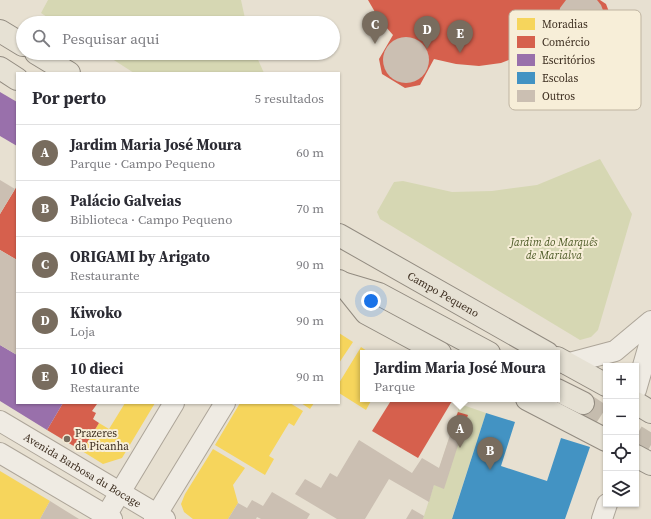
<!DOCTYPE html>
<html lang="pt">
<meta charset="utf-8">
<style>
body{margin:0;font-family:"Source Serif 4",serif;background:#f2f2f3;color:#2b2b33}
.controls{position:absolute;right:12px;bottom:12px;display:grid;overflow:hidden;border-radius:0px;box-shadow:0 1px 3px #0004}
.controls button{width:36px;height:36px;display:grid;place-items:center;padding:0;border:0;border-bottom:1px solid #e1e1e2;background:#fff;color:#2b2b33;font:20px sans-serif}
.you{position:absolute;left:371px;top:301px;width:14px;height:14px;margin:-10px;border:3px solid #fff;border-radius:50%;background:#1a73e8;box-shadow:0 0 0 6px #1a73e833}
.badge{display:grid;place-items:center;width:26px;height:26px;border-radius:50%;background:#786c5e;color:#fff;font-size:13px;font-weight:700}
.pin{position:absolute;translate:-50% -33px;filter:drop-shadow(0 1px 2px #0008)}
.pin::after{content:'';position:absolute;top:21px;width:14px;height:12px;background:inherit;clip-path:polygon(0 0,100% 0,50% 100%)}
.popup{position:absolute;left:360px;top:350px;width:200px;height:52px;box-sizing:border-box;display:grid;place-content:center;border-radius:0px;background:#fff;filter:drop-shadow(0 1px 3px #0005);font-size:13px;white-space:nowrap;color:#7c7c81}
.popup b{font-size:15px;color:#2b2b33}
.popup::after{content:'';position:absolute;left:50%;top:100%;margin-left:-8px;border:8px solid transparent;border-top-color:#fff}
.list{margin:0;padding:0;list-style:none}
h2{display:flex;justify-content:space-between;align-items:center;height:52px;margin:0;padding:0 16px;font-size:17px}
h2 small{font-size:13px;font-weight:400;color:#7c7c81}
.list li{display:grid;grid-template-columns:26px 1fr auto;gap:12px;align-items:center;box-sizing:border-box;height:56px;padding:0 16px;border-top:1px solid #e1e1e2}
.list b{display:block;font-size:15px;white-space:nowrap}
.list p{margin:0;font-size:13px;white-space:nowrap;color:#7c7c81}
.list em{font-size:13px;font-style:normal;color:#7c7c81}
.icon{flex:none;width:22px;height:22px;fill:none;stroke:currentColor;stroke-width:2;stroke-linecap:round;stroke-linejoin:round}
.map{position:relative;flex:none;width:651px;height:519px;overflow:hidden}
.search{position:absolute;background:#fff;box-shadow:0 1px 3px #0004;left:16px;top:16px;width:324px;height:44px;display:flex;align-items:center;gap:10px;box-sizing:border-box;padding:0 14px;border-radius:22px;color:#7c7c81;font-size:15px}
.panel{position:absolute;background:#fff;box-shadow:0 1px 3px #0004;left:16px;top:72px;width:324px;height:332px;border-radius:0px}
.map>svg:first-child{display:block}
.green{fill:#d6d7b3}
.homes{fill:#f6d55c}
.shops{fill:#d6604d}
.offices{fill:#9970ab}
.schools{fill:#4393c3}
.building{fill:#cbbfb2}
.lines{fill:none;stroke-linecap:round;stroke-linejoin:round}
.major-tunnel{stroke:#c5bcae;stroke-width:22;stroke-dasharray:22 11;stroke-linecap:butt}
.minor-casing{stroke:#ada599;stroke-width:22}
.major-casing{stroke:#928b80;stroke-width:24}
.minor{stroke:#efebe3;stroke-width:20}
.major{stroke:#e6e1d4;stroke-width:22}
.poi-dot{fill:#786c5e;stroke:#f7eed8;stroke-width:1.5}
.labels{text-anchor:middle;dominant-baseline:central;stroke-width:4;stroke-linejoin:round;paint-order:stroke}
.park-label{font-size:11px;font-style:italic;fill:#4d5a26;stroke:#f7eed8}
.street-label{font-size:11px;fill:#3d2e20;stroke:#f7eed8}
.poi-label{font-size:11px;fill:#3d2e20;stroke:#f7eed8;text-anchor:start}
.key{fill:#f7eed8;stroke:#bfb4a1;stroke-width:1}
.key-label{font-size:11px;fill:#3d2e20}
</style>
<div class="map">
<svg width="651" height="519" viewBox="0 0 651 519">
<rect width="100%" height="100%" fill="#e7e0d1"/>
<g class="green">
<polygon points="48,0 241,0 246,23 56,23 41,13"/>
<polygon points="103,53 255,53 264,73 134,73"/>
<polygon points="600,159 632,214 598,330 591,337 580,340 380,219 377,212 394,182 403,181 452,192 492,191 537,185"/>
<polygon points="460,404 486,413 452,518 453,519 423,519"/>
</g>
<g class="homes">
<polygon points="339,333 353,342 339,363"/>
<polygon points="361,347 370,353 363,353 363,399 372,399 366,410 339,393 339,383"/>
<polygon points="125,403 129,404 130,403 155,403 122,458 103,464 82,451 99,423 109,429"/>
<polygon points="240,403 290,403 303,411 294,426 289,423 269,456 274,459 265,475 215,445"/>
<polygon points="301,403 314,403 310,409"/>
<polygon points="213,449 245,468 233,485 238,503 228,519 193,519 184,512 181,504 185,494"/>
<polygon points="0,471 50,501 40,519 0,519"/>
</g>
<g class="shops">
<polygon points="368,0 600,0 606,4 611,17 597,42 583,45 557,30 540,44 522,55 501,63 479,66 456,64 434,59 420,85 405,88 382,74 379,59 393,35 379,19"/>
<polygon points="17,186 17,260 0,250 0,214"/>
<polygon points="392,399 448,399 452,401 418,458 372,431"/>
<polygon points="63,403 97,404 92,411 96,413 93,419 99,423 82,451 47,430"/>
<polygon points="458,412 468,415 464,425 454,422"/>
</g>
<g class="offices">
<polygon points="0,92 17,102 17,146 0,136"/>
<polygon points="0,345 17,355 17,403 63,403 47,430 0,401"/>
</g>
<polygon class="schools" points="486,413 515,422 501,466 547,481 561,438 590,447 565,519 452,519"/>
<g class="building">
<polygon points="566,0 597,0 601,5 604,13 604,20 601,28 596,34 589,38 581,39 574,38 567,34 561,28 559,14 560,8"/>
<circle cx="406" cy="60" r="23"/>
<polygon points="0,180 15,189 0,214"/>
<polygon points="0,250 17,260 17,355 0,345"/>
<polygon points="452,429 462,433 444,489 434,485 429,502 389,479 365,519 337,519 295,494 305,479 321,488 330,473 337,477 359,440 412,473 422,458 439,468"/>
<polygon points="272,492 310,514 307,519 261,519 257,517 256,519 228,519 238,503 247,508 252,500 263,506"/>
<polygon points="50,501 66,511 79,519 40,519"/>
<polygon points="412,509 424,516 423,519 406,519"/>
</g>
<g class="lines">
<g class="major-tunnel">
<polyline points="583,403 606,418"/>
<polyline points="636,436 651,445"/>
</g>
<g class="minor-casing">
<g id="minor">
<polyline points="566,364 615,351 651,321"/>
<polyline points="636,390 651,338"/>
<path id="s1" d="M0,421l165,98"/>
<polyline points="0,453 112,519"/>
<polyline points="104,519 174,403"/>
<polyline points="154,519 225,403"/>
<polyline points="602,519 607,504"/>
</g>
</g>
<g class="major-casing">
<g id="major">
<polyline points="0,31 23,45"/>
<polyline points="36,53 69,73"/>
<polyline points="0,68 17,79"/>
<path id="s2" d="M339,235l208,118"/>
<polyline points="339,281 342,283 366,313 440,353"/>
<polyline points="342,283 379,294 489,353"/>
<polyline points="557,358 606,385"/>
<polyline points="557,390 583,403"/>
<polyline points="527,399 606,440"/>
<polyline points="636,403 651,412"/>
<polyline points="636,456 651,464"/>
</g>
</g>
<use href="#minor" class="minor"/>
<use href="#major" class="major"/>
</g>
<circle class="poi-dot" cx="67" cy="439" r="4"/>
<g class="labels">
<g class="park-label">
<text x="554" y="242">Jardim do Marquês<tspan x="554" dy="13">de Marialva</tspan></text>
</g>
<g class="street-label">
<text stroke="none"><textPath href="#s2" startOffset="120">Campo Pequeno</textPath></text>
<text stroke="none"><textPath href="#s1" startOffset="96">Avenida Barbosa du Bocage</textPath></text>
</g>
<g class="poi-label">
<text x="75" y="433">Prazeres<tspan x="75" dy="13">da Picanha</tspan></text>
</g>
</g>
<rect x="509" y="10" width="132" height="100" rx="6" class="key"/>
<rect x="517" y="18" width="18" height="12" fill="#f6d55c"/>
<rect x="517" y="36" width="18" height="12" fill="#d6604d"/>
<rect x="517" y="54" width="18" height="12" fill="#9970ab"/>
<rect x="517" y="72" width="18" height="12" fill="#4393c3"/>
<rect x="517" y="90" width="18" height="12" fill="#cbbfb2"/>
<g class="key-label">
<text x="542" y="28">Moradias</text>
<text x="542" y="46">Comércio</text>
<text x="542" y="64">Escritórios</text>
<text x="542" y="82">Escolas</text>
<text x="542" y="100">Outros</text>
</g>
</svg>
<div class="controls">
<button>+</button>
<button>−</button>
<button><svg class="icon" aria-label="locate" viewBox="0 0 24 24"><circle cx="12" cy="12" r="6"/><path d="M12 2v4M12 18v4M2 12h4M18 12h4"/></svg></button>
<button><svg class="icon" aria-label="layers" viewBox="0 0 24 24"><path d="M12 4l9 5-9 5-9-5zM3 14l9 5 9-5"/></svg></button>
</div>
<div class="you"></div>
<div class="pin badge" style="left:460px;top:448px">A</div>
<div class="popup"><b>Jardim Maria José Moura</b>Parque</div>
<div class="pin badge" style="left:490px;top:470px">B</div>
<div class="pin badge" style="left:375px;top:44px">C</div>
<div class="pin badge" style="left:427px;top:49px">D</div>
<div class="pin badge" style="left:460px;top:53px">E</div>
<div class="search"><svg class="icon" aria-label="search" viewBox="0 0 24 24"><circle cx="10" cy="10" r="6"/><path d="M15 15l6 6"/></svg>Pesquisar aqui</div>
<section class="panel">
<h2>Por perto<small>5 resultados</small></h2>
<ul class="list">
<li><span class="badge">A</span><div><b>Jardim Maria José Moura</b><p>Parque · Campo Pequeno</p></div><em>60 m</em></li>
<li><span class="badge">B</span><div><b>Palácio Galveias</b><p>Biblioteca · Campo Pequeno</p></div><em>70 m</em></li>
<li><span class="badge">C</span><div><b>ORIGAMI by Arigato</b><p>Restaurante</p></div><em>90 m</em></li>
<li><span class="badge">D</span><div><b>Kiwoko</b><p>Loja</p></div><em>90 m</em></li>
<li><span class="badge">E</span><div><b>10 dieci</b><p>Restaurante</p></div><em>90 m</em></li>
</ul>
</section>
</div>
